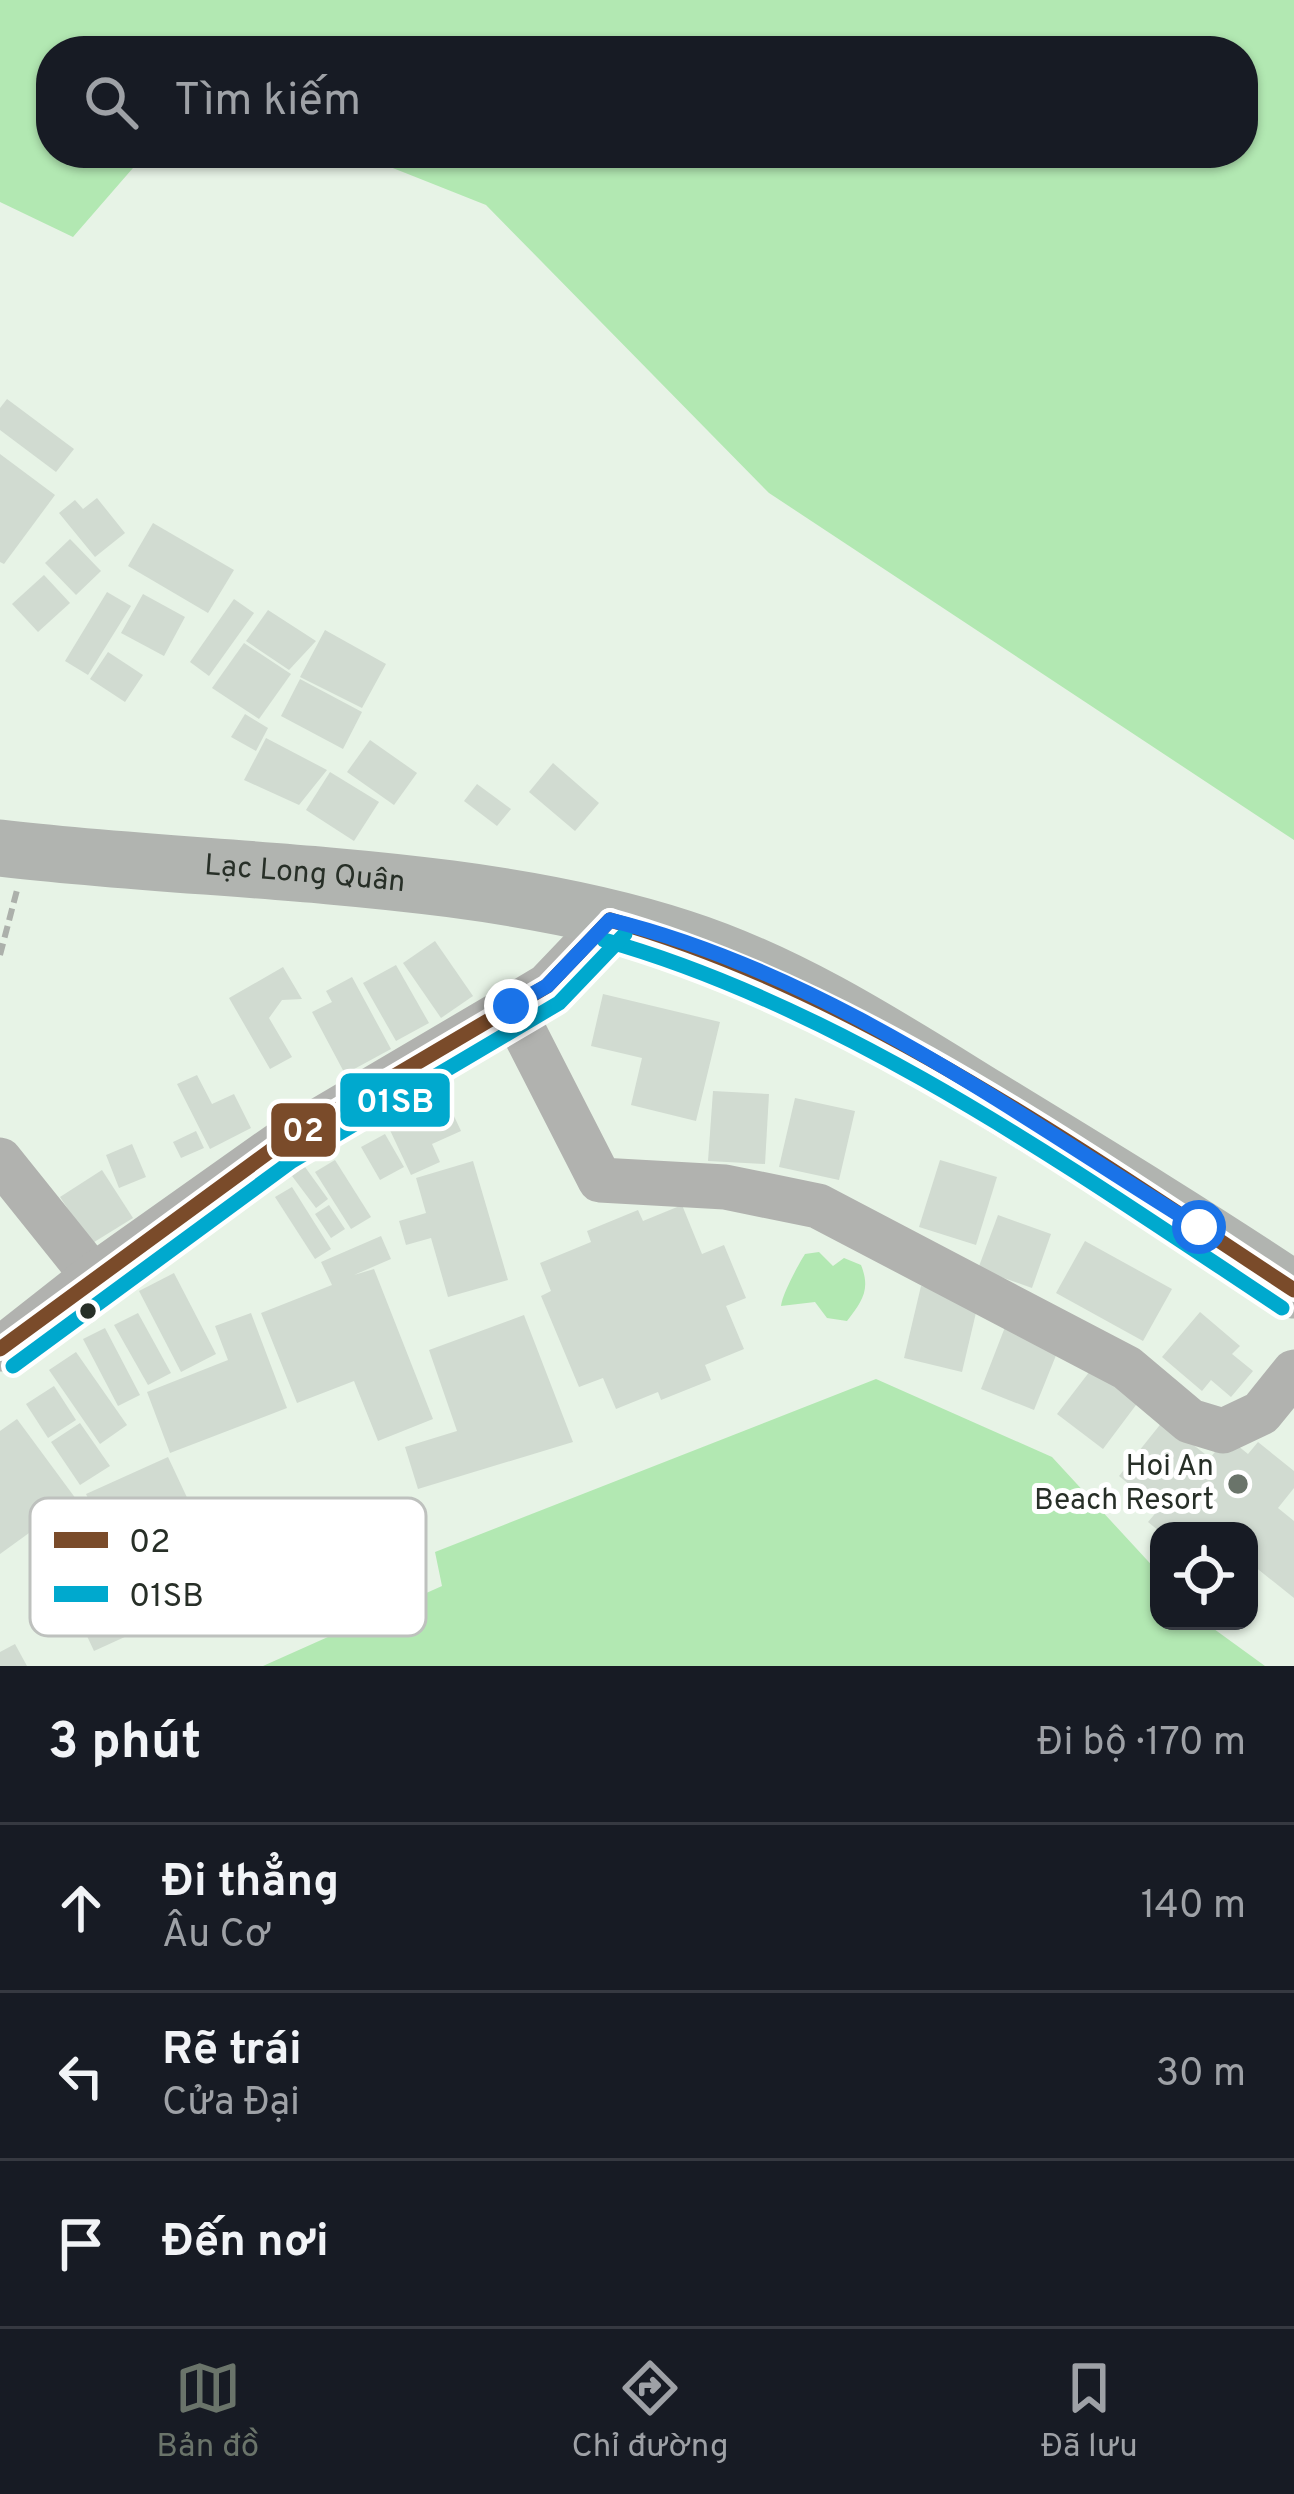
<!DOCTYPE html>
<html lang="vi">
<meta charset="utf-8">
<style>
body{margin:0;font-family:Overpass,sans-serif;background:#242831;color:#f1f3f6}
.controls{position:absolute;right:36px;bottom:36px;display:grid;overflow:hidden;border-radius:24px;box-shadow:0 3px 9px #0004}
.controls button{width:108px;height:108px;display:grid;place-items:center;padding:0;border:0;border-bottom:3px solid #363941;background:#171b24;color:#f1f3f6;font:60px sans-serif}
.stop{position:absolute;width:36px;height:36px;margin:-27px;border:9px solid #1a73e8;border-radius:50%;background:#fff}
.stop.end{background:#1a73e8;border-color:#fff;box-shadow:0 3px 12px #0008}
.list{margin:0;padding:0;list-style:none}
h2{display:flex;justify-content:space-between;align-items:center;height:156px;margin:0;padding:0 48px;font-size:51px}
h2 small{font-size:39px;font-weight:400;color:#9ea1a6}
.list li{display:grid;grid-template-columns:78px 1fr auto;gap:36px;align-items:center;box-sizing:border-box;height:168px;padding:0 48px;border-top:3px solid #363941}
.list b{display:block;font-size:45px;white-space:nowrap}
.list p{margin:0;font-size:39px;white-space:nowrap;color:#9ea1a6}
.list em{font-size:39px;font-style:normal;color:#9ea1a6}
.icon{flex:none;width:66px;height:66px;fill:none;stroke:currentColor;stroke-width:2;stroke-linecap:round;stroke-linejoin:round}
.map{position:relative;flex:none;width:1294px;height:1666px;overflow:hidden}
.search{position:absolute;background:#171b24;box-shadow:0 3px 9px #0004;left:36px;right:36px;top:36px;height:132px;display:flex;align-items:center;gap:30px;box-sizing:border-box;padding:0 42px;border-radius:48px;color:#9ea1a6;font-size:45px}
.sheet{height:660px;background:#171b24}
nav{display:flex;justify-content:space-around;align-items:center;box-sizing:border-box;height:168px;border-top:3px solid #363941;background:#171b24;font-size:33px;color:#9ea1a6}
nav a{display:grid;justify-items:center;gap:6px}
nav .on{color:#6a746a}
.map>svg:first-child{display:block}
.water{fill:#b2e8b2}
.building{fill:#d1dbd1}
.lines{fill:none;stroke-linecap:round;stroke-linejoin:round}
.path{stroke:#acb0ab;stroke-width:6;stroke-dasharray:12 6;stroke-linecap:butt}
.minor{stroke:#b1b2af;stroke-width:45}
.major{stroke:#b1b4b0;stroke-width:57}
.bus-1-casing{stroke:#fff;stroke-width:24}
.bus-2-casing{stroke:#fff;stroke-width:24}
.bus-1{stroke:#7a4b2a;stroke-width:15}
.bus-2{stroke:#00a9ce;stroke-width:15}
.route{stroke:#1a73e8;stroke-width:15}
.bus-dot{fill:#272f27;stroke:#fff;stroke-width:4.5}
.poi-dot{fill:#6a746a;stroke:#fff;stroke-width:4.5}
.labels{text-anchor:middle;dominant-baseline:central;stroke-width:10;stroke-linejoin:round;paint-order:stroke}
.street-label{font-size:30px;fill:#272f27;stroke:#fff}
.poi-label{font-size:30px;fill:#272f27;stroke:#fff;text-anchor:end}
.key{fill:#fff;stroke:#bec1be;stroke-width:3}
.key-label{font-size:33px;fill:#272f27}
.line-badge{stroke:#fff;stroke-width:4.5}
.badge-label{font-size:33px;text-anchor:middle;font-weight:bold;fill:#fff}
</style>
<div class="map">
<svg width="1294" height="1666" viewBox="0 0 1294 1666">
<rect width="100%" height="100%" fill="#e7f3e6"/>
<g class="water">
<polygon points="0,0 1294,0 1294,840 769,493 486,205 355,153 1243,153 1243,51 51,51 51,153 146,153 73,237 0,202"/>
<path d="M819,1252l14,14 11,-8 17,7c10,25 1,36 -14,56l-20,-3 -12,-16 -34,4c1,-11 17,-41 24,-52z"/>
<polygon points="876,1379 1052,1457 1159,1573 1159,1621 1203,1621 1265,1666 263,1666 442,1586 435,1552"/>
</g>
<g class="building">
<polygon points="7,399 74,449 56,472 0,430 0,408"/>
<polygon points="0,454 55,495 4,564 0,562"/>
<polygon points="97,498 125,533 95,557 59,513 75,500 83,509"/>
<polygon points="153,523 234,570 208,613 128,566"/>
<polygon points="70,539 101,571 76,595 45,563"/>
<polygon points="44,575 70,603 38,632 12,604"/>
<polygon points="107,592 131,606 88,675 65,661"/>
<polygon points="143,594 185,617 164,656 121,633"/>
<polygon points="234,599 254,613 209,676 190,662"/>
<polygon points="268,610 316,641 289,670 246,641"/>
<polygon points="325,630 386,664 362,708 300,677"/>
<polygon points="244,643 291,674 259,719 212,688"/>
<polygon points="108,652 143,675 125,702 90,679"/>
<polygon points="300,679 362,712 343,749 281,716"/>
<polygon points="245,714 268,728 256,751 231,737"/>
<polygon points="266,738 327,770 299,805 244,780"/>
<polygon points="370,740 417,773 394,805 347,772"/>
<polygon points="553,763 599,803 575,831 529,792"/>
<polygon points="330,772 379,802 354,841 306,810"/>
<polygon points="477,784 511,809 497,826 464,801"/>
<polygon points="435,941 473,996 441,1018 403,963"/>
<polygon points="396,965 429,1023 396,1041 363,983"/>
<polygon points="283,967 302,999 282,1000 269,1018 292,1057 270,1069 229,998"/>
<polygon points="352,977 391,1049 345,1074 312,1012 332,1002 326,991"/>
<polygon points="603,994 720,1022 696,1121 631,1105 642,1058 591,1046"/>
<polygon points="197,1075 212,1104 234,1094 251,1128 210,1149 177,1084"/>
<polygon points="713,1091 769,1094 765,1164 708,1161"/>
<polygon points="795,1098 855,1111 839,1180 779,1167"/>
<polygon points="447,1101 461,1131 432,1144 440,1162 411,1175 389,1128"/>
<polygon points="196,1131 204,1148 181,1158 173,1142"/>
<polygon points="385,1134 404,1167 380,1180 361,1147"/>
<polygon points="132,1144 146,1177 119,1188 106,1155"/>
<polygon points="335,1160 371,1217 351,1229 315,1172"/>
<polygon points="940,1160 997,1177 976,1245 919,1227"/>
<polygon points="473,1161 508,1280 448,1297 431,1238 406,1245 399,1221 426,1213 416,1178"/>
<polygon points="305,1167 328,1199 316,1208 292,1176"/>
<polygon points="102,1170 133,1218 91,1244 60,1197"/>
<polygon points="292,1187 331,1249 315,1259 275,1197"/>
<polygon points="329,1205 345,1229 331,1238 315,1214"/>
<polygon points="682,1205 702,1254 724,1245 746,1298 726,1306 744,1349 705,1365 711,1380 661,1400 658,1392 616,1409 603,1378 579,1387 541,1296 551,1291 540,1263 591,1242 587,1231 638,1210 643,1221"/>
<polygon points="998,1215 1051,1234 1032,1288 978,1269"/>
<polygon points="381,1236 391,1259 354,1275 374,1269 433,1419 378,1441 354,1381 297,1403 261,1313 332,1285 321,1262"/>
<polygon points="1085,1241 1172,1289 1143,1341 1056,1293"/>
<polygon points="174,1273 216,1354 181,1372 139,1291"/>
<polygon points="921,1286 979,1300 962,1372 904,1358"/>
<polygon points="1200,1312 1240,1346 1232,1354 1253,1371 1231,1397 1211,1380 1202,1391 1162,1357"/>
<polygon points="138,1313 171,1373 148,1385 114,1325"/>
<polygon points="251,1313 287,1408 170,1453 147,1392 228,1360 215,1326"/>
<polygon points="524,1315 573,1442 418,1489 405,1447 457,1431 429,1350"/>
<polygon points="1007,1322 1061,1343 1034,1410 981,1389"/>
<polygon points="105,1328 140,1395 118,1406 83,1339"/>
<polygon points="76,1352 127,1425 100,1444 49,1370"/>
<polygon points="1100,1358 1145,1393 1103,1449 1057,1414"/>
<polygon points="54,1386 76,1420 48,1438 26,1404"/>
<polygon points="17,1419 76,1499 0,1554 0,1431"/>
<polygon points="1163,1421 1210,1458 1227,1437 1248,1454 1258,1442 1294,1471 1294,1488 1278,1508 1294,1521 1294,1598 1249,1562 1249,1531 1159,1531 1148,1522 1159,1509 1119,1476"/>
<polygon points="80,1423 110,1466 80,1485 51,1442"/>
<polygon points="168,1457 230,1589 94,1651 73,1606 127,1581 86,1494"/>
<polygon points="15,1644 27,1666 0,1666 0,1652"/>
</g>
<g class="lines">
<polyline class="path" points="0,955 17,890"/>
<g class="minor">
<polyline points="511,1006 600,1180 725,1187 818,1206 1127,1368 1190,1421 1223,1431 1261,1413 1294,1372"/>
<polyline points="0,1160 93,1276"/>
<polyline points="0,1349 93,1276 281,1143 547,986 610,920"/>
</g>
<path class="major" id="s1" d="M0,848c219,26 473,22 682,90 109,35 208,99 305,159 103,63 207,126 307,193"/>
<g class="bus-1-casing">
<g id="bus-1">
<path d="M610,920c243,68 474,232 684,370"/>
<polyline points="0,1349 281,1143 547,986 610,920"/>
</g>
</g>
<g class="bus-2-casing">
<g id="bus-2">
<path d="M604,940c241,68 471,231 678,368"/>
<polyline points="13,1366 292,1161 559,1003 625,934"/>
</g>
</g>
<use href="#bus-1" class="bus-1"/>
<use href="#bus-2" class="bus-2"/>
</g>
<g class="lines">
<path class="route" d="M511,1006l36,-20 63,-66c216,53 402,192 589,307"/>
</g>
<circle class="bus-dot" cx="88" cy="1311" r="10"/>
<circle class="poi-dot" cx="1238" cy="1484" r="12"/>
<g class="labels">
<g class="street-label">
<text stroke="none"><textPath href="#s1" startOffset="306">Lạc Long Quân</textPath></text>
</g>
<g class="poi-label">
<text x="1214" y="1467">Hoi An<tspan x="1214" dy="34">Beach Resort</tspan></text>
</g>
</g>
<rect x="30" y="1498" width="396" height="138" rx="18" class="key"/>
<rect x="54" y="1532" width="54" height="16" fill="#7a4b2a"/>
<rect x="54" y="1586" width="54" height="16" fill="#00a9ce"/>
<g class="key-label">
<text x="129" y="1552">02</text>
<text x="129" y="1606">01SB</text>
</g>
<g class="line-badge">
<rect x="338" y="1071" width="114" height="58" rx="12" fill="#00a9ce"/>
<rect x="269" y="1101" width="69" height="58" rx="12" fill="#7a4b2a"/>
</g>
<g class="badge-label">
<text x="395" y="1112">01SB</text>
<text x="303" y="1141">02</text>
</g>
</svg>
<div class="controls">
<button><svg class="icon" aria-label="locate" viewBox="0 0 24 24"><circle cx="12" cy="12" r="6"/><path d="M12 2v4M12 18v4M2 12h4M18 12h4"/></svg></button>
</div>
<div class="stop" style="left:1199px;top:1227px"></div>
<div class="stop end" style="left:511px;top:1006px"></div>
<div class="search"><svg class="icon" aria-label="search" viewBox="0 0 24 24"><circle cx="10" cy="10" r="6"/><path d="M15 15l6 6"/></svg>Tìm kiếm</div>
</div>
<section class="sheet">
<h2>3 phút<small>Đi bộ · 170 m</small></h2>
<ul class="list">
<li><svg class="icon" aria-label="ahead" viewBox="0 0 24 24"><path d="M12 20V5M6 11l6-6 6 6"/></svg><div><b>Đi thẳng</b><p>Âu Cơ</p></div><em>140 m</em></li>
<li><svg class="icon" aria-label="left" viewBox="0 0 24 24"><path d="M17 20v-9H6M10 6l-5 5 5 5"/></svg><div><b>Rẽ trái</b><p>Cửa Đại</p></div><em>30 m</em></li>
<li><svg class="icon" aria-label="arrive" viewBox="0 0 24 24"><path d="M6 21V4h12l-3 4 3 4H6"/></svg><div><b>Đến nơi</b></div></li>
</ul>
</section>
<nav>
<a class="on"><svg class="icon" aria-label="map" viewBox="0 0 24 24"><path d="M3 6l6-2 6 2 6-2v14l-6 2-6-2-6 2zM9 4v14M15 6v14"/></svg>Bản đồ</a>
<a><svg class="icon" aria-label="directions" viewBox="0 0 24 24"><path d="M12 3l9 9-9 9-9-9zM9 14v-3h6M13 9l2 2-2 2"/></svg>Chỉ đường</a>
<a><svg class="icon" aria-label="saved" viewBox="0 0 24 24"><path d="M7 4h10v16l-5-4-5 4z"/></svg>Đã lưu</a>
</nav>
